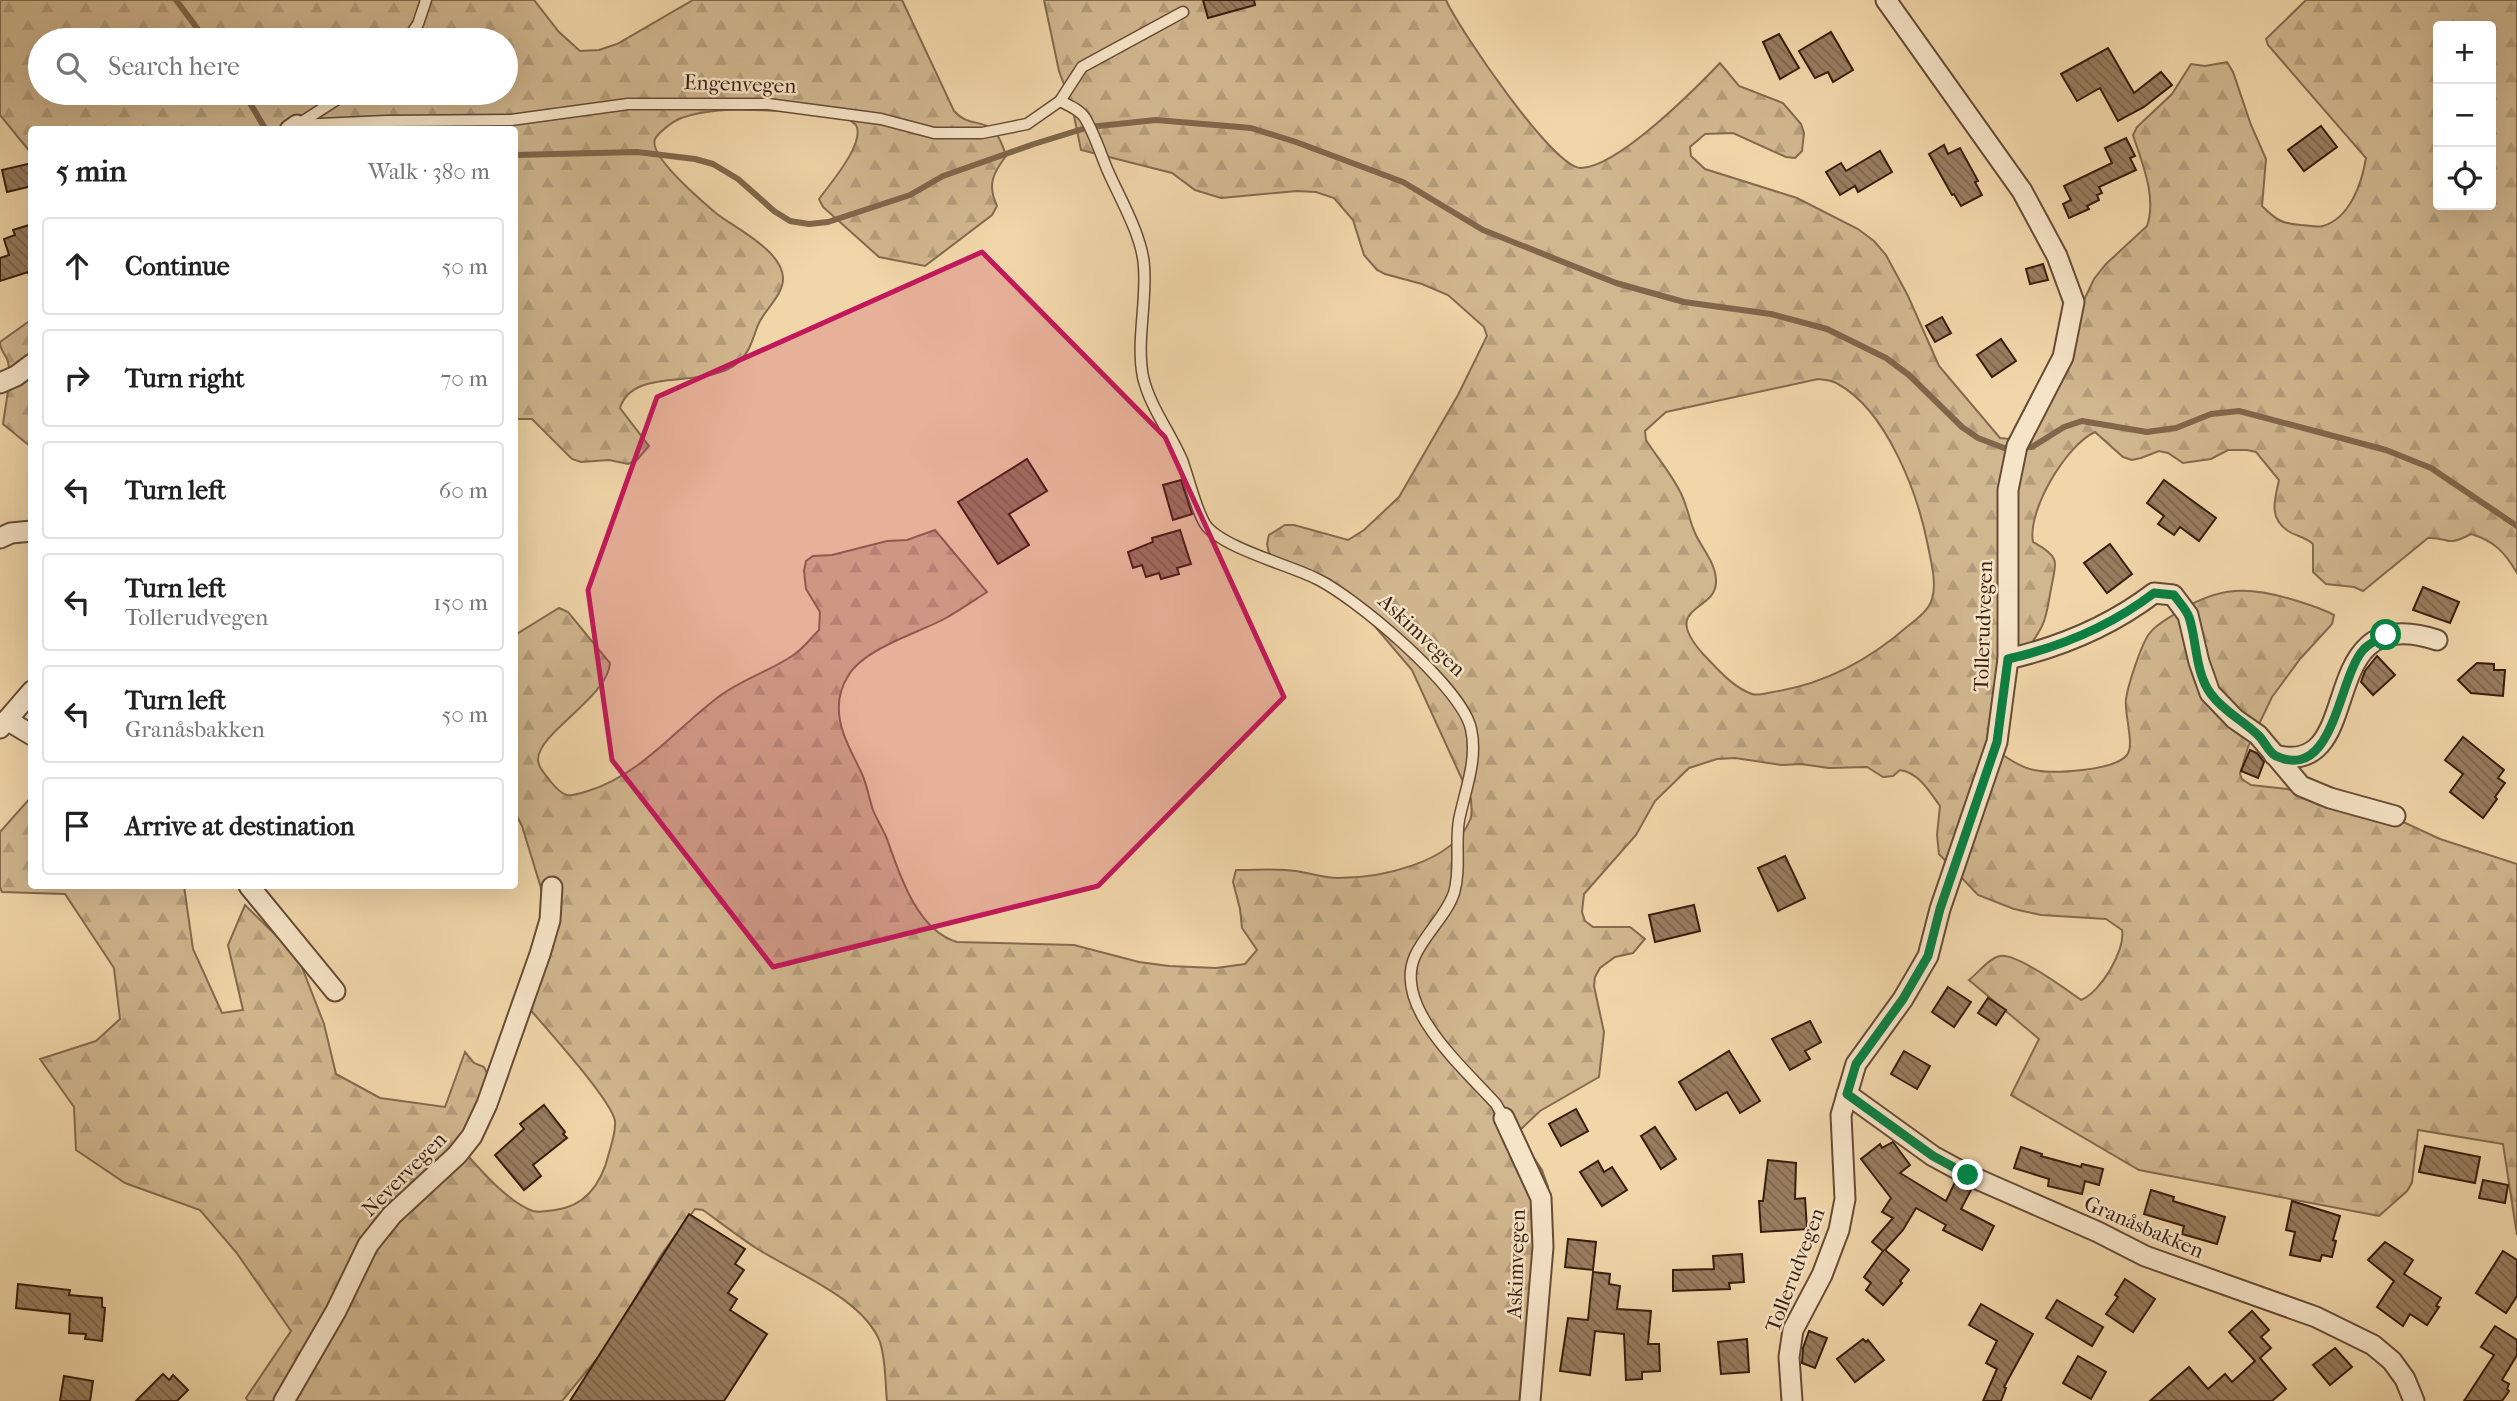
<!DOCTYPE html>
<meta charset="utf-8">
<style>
body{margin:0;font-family:"IM FELL French Canon",serif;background:#f2f2f2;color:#222}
.controls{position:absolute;right:21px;top:21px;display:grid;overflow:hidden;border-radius:7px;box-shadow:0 7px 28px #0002}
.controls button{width:63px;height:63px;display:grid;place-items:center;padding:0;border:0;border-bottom:2px solid #e0e0e0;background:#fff;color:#222;font:35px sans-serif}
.stop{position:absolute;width:21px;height:21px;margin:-16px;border:5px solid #0b8043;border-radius:50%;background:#fff}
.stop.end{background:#0b8043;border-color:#fff;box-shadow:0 2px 7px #0008}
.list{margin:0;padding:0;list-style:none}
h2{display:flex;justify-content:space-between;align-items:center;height:91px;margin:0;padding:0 28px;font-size:30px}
h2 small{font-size:23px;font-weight:400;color:#767676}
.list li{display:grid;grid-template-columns:46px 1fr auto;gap:21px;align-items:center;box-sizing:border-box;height:98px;margin:0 14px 14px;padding:0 14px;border:2px solid #e0e0e0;border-radius:7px}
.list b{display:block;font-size:26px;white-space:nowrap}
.list p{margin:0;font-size:23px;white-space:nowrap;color:#767676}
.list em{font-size:23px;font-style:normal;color:#767676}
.icon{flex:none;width:38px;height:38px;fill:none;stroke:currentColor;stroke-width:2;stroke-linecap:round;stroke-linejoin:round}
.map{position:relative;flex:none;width:2517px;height:1401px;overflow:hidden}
.search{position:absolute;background:#fff;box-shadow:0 7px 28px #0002;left:28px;top:28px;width:490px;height:77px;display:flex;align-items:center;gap:18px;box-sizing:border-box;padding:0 24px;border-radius:38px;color:#767676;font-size:26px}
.panel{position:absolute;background:#fff;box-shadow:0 7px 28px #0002;left:28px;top:126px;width:490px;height:763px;border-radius:7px}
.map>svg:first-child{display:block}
.forest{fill:url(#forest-firs);stroke:#846a4e;stroke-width:2;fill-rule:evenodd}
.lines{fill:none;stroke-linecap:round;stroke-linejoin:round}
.stream{stroke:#81664b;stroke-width:6}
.building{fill:url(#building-back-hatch);stroke:#371d0e;stroke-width:2}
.service-casing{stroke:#664b35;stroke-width:13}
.minor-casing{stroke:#664b35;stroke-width:23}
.service{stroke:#f6e4c7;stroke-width:10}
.minor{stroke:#f6e4c7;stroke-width:19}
.route{stroke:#0b8043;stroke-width:9}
.marked{fill:#c2185b;fill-opacity:0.2;stroke:#c2185b;stroke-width:5;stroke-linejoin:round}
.labels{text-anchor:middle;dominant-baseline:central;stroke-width:5;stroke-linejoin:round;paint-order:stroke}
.street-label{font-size:21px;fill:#371d0e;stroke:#f6e4c7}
</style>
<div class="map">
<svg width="2517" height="1401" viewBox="0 0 2517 1401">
<defs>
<pattern id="forest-firs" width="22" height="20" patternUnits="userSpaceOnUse" patternTransform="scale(1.75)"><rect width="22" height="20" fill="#d1b78f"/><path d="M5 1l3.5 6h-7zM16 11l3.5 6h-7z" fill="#b49d7a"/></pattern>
<pattern id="building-back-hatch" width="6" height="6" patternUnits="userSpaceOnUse" patternTransform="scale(1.75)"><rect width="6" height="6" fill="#987d5f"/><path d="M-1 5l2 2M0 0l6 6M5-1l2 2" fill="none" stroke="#7d664d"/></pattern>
</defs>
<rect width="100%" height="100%" fill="#f1d6a9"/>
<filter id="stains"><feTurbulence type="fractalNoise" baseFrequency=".00286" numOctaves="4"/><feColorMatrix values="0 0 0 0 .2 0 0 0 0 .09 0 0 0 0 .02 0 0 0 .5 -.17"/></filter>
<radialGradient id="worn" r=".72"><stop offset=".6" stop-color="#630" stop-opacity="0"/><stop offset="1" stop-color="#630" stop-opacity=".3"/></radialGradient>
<g class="forest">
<path d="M0,0h534l25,32 21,19 19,-1 18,-6 76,-44h209l52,111c21,23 38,-3 52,45 -13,17 -19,29 -9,50l-5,9 -67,51 -46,-9 -56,-50 -4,-8c10,-14 47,-56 37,-74 -1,-1 -7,-6 -8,-6 -17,-7 -101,-10 -122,-9 -14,1 -35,4 -47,9 -7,3 -21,14 -24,20 -7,17 49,64 62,75 18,14 68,38 66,66 -1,15 -16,28 -23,41 -4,7 -6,17 -10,25 -23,54 -115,13 -130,62l29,38 -12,14 -9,4 -19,-4 -28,2 -9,-3 -40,-40h-17l-1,-289h-482l-1,23 -31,-38zM40,40h466v53h-466z"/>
<path d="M1044,0h402c13,29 107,168 135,168 37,-1 113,-78 139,-105l19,23 44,17 18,21 3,9 -2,18 -7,7 -9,-1 -53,-24 -28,1 -15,13 1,9 14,13 92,29 61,31 16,12 12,14 22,41 31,70 61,72 9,1 15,-13 70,-147 12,-15 41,-38c10,-29 -5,-63 -14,-91l4,-8 35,-33 19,-30 14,2 22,-4 6,10 18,53 15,34 -4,47c13,13 20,18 39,19 6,0 16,3 22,1 27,-8 39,-43 43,-68l-98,-113 -2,-6 40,-39h211v573c-12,-20 -22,-32 -46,-39 -27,14 -20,3 -43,4l-65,53 -9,-4 -28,-3 -13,-12v-28c-8,-7 -17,-8 -25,-13 -20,-13 -13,-32 -9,-51l-23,-28 -9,-2h-19l-17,9 -28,4 -15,-10 -9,-2 -18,7 -9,2 -9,-3 -28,-25c-29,13 -68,79 -62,110 7,4 17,9 21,17 3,7 -1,17 -2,25 -3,13 -4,30 -10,42 -16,33 -85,101 -36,131 9,6 18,11 28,13 19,4 80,1 93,-15 8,-10 -3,-41 -1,-56 2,-14 15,-54 23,-65 7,-10 20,-16 29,-22 41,-26 71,-26 116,-12 13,4 27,8 40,15l-2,9 -32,35 -28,38 -24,50 -8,27 2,5 9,6 36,4 101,26 52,24 77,25v371l-14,-91 -85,-14 -6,53 -5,8 -28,25 -240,-46 -128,-75 28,-56 -70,-59c9,-7 20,-22 31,-24 16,-4 67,34 81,44 19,-7 45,-50 41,-70l-16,-11 -65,-4 -27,-6 -36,-14 -39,-41 -2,-19 3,-29c-11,-15 -21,-33 -40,-36l-7,6 -10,1 -16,-10 -38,1 -28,-4 -19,1 -47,-7 -18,1 -28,9 -34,33 -19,34 -52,59 -2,18 3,9 8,6h37l15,12 -12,14 -18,4 -15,11 -5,9 -1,9 10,46 -5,45 -59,34 -20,19 1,9 21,31 6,17 -2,47 3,38 -9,129h-653c-2,-20 -1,-40 -7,-59 -17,-44 -87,-70 -124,-94 -18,-12 -35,-25 -53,-38l-8,-1 -34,46 -55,93 -44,53h-314l-2,-3 45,-67 -55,-79 -36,-42 -75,-27 -49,-33 -2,-43 -34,-48 56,-18 24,-22 -6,-51 -49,-74 -63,-2 -2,-5v-55l31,-35 1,89h152l9,63 29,64 21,-3 -15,-65 17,-40 53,52 26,67 12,50 44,24 65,9 20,-55 9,11 10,4 9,18 -25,71c16,18 42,47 65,55 7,2 15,0 22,-1 32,-4 47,-28 54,-57 3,-10 7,-22 6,-32 -3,-21 -78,-103 -95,-123l24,-82 -3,-28 -19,-62 -8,-16 1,-175 44,-27 9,4 42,51c-2,34 -71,69 -72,96 0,9 8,16 13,23 4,5 9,11 16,13 7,1 14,-2 21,-4 52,-16 87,-61 129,-93 23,-18 51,-26 75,-42 10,-6 18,-17 27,-26l1,-18 -14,-23 -2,-18 2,-10 7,-5 19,-1 55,-14 20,-1 28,-10 52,62c-14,9 -27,18 -41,26 -27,15 -85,31 -99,60 -4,6 -8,18 -8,26 -2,25 13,48 23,70 5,11 7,24 11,36 4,10 10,19 14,29 12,34 30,92 70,103l117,3 65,17 30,4 47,2 29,-4 12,-14 -15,-22 -2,-19 -7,-27 3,-12c20,0 41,-2 60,1 14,2 27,7 42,7 42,0 115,-15 132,-58 3,-6 1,-14 1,-21l-59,-129 -68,-80 -15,-11 -46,-12 -14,-14 -2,-9 2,-9 16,-10h9l54,15 16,-10 35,-33 59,-102 29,-59 -3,-9 -36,-32 -26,-11 -37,-10 -8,-4 -13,-15 -11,-35 -19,-22 -18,-6 -19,-1 -76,7 -26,-8 -23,-17 -91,-23 -9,-44 -13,-35zM2438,26h53v179h-53zM1818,379c6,1 14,1 20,5 49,27 80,110 90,162 3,16 9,37 4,53 -3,11 -15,20 -24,27 -40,35 -83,58 -135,66 -7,1 -15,4 -21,2 -20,-7 -35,-26 -49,-40 -44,-50 14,-41 13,-73 0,-18 -14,-32 -21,-48 -5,-11 -7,-23 -12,-35 -8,-20 -25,-39 -37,-58l-1,-9 21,-19z"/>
<path d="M31,320v127l-28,-23c2,-16 9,-47 5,-62 -2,-8 -8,-11 -8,-20z"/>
</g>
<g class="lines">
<g class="stream">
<polyline points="176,0 206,40"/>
<polyline points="244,93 266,130"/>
<polyline points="514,155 637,152 695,159 713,164 738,179 774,211 790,221 809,224 828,222 910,195 943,176 1034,144 1089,127 1156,120 1251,128 1296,142 1403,182 1483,230 1616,283 1684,302 1771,314 1827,329 1886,358 1909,375 1962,427 1978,438 2004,448 2032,447 2064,427 2082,421 2147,432 2176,428 2211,414 2239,411 2386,450 2431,468 2517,526"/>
</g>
</g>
<g class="building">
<polygon points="1203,0 1254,0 1255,5 1208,18"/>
<polygon points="1831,32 1853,70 1833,82 1828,72 1815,78 1799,51"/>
<polygon points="1779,34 1799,68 1780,79 1763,42"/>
<polygon points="2108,48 2134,93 2161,72 2172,85 2144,107 2118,121 2100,88 2077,101 2061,74"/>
<polygon points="2321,126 2337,147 2304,171 2288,150"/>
<polygon points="2126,138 2135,156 2130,158 2136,170 2099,187 2102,193 2097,195 2099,200 2087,206 2089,209 2069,218 2063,204 2071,200 2064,186 2112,163 2105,148"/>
<polygon points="1944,145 1948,154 1960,148 1978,181 1975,182 1982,195 1961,206 1954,194 1952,195 1929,154"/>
<polygon points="1880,151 1892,172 1858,192 1855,186 1840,195 1826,172 1841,163 1846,171"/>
<polygon points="32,163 32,186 7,192 2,170"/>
<polygon points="32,224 32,275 29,276 28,272 0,281 0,258 9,255 4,239 15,235 13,230"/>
<polygon points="2043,264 2048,280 2030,284 2026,269"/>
<polygon points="1942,317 1951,333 1935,342 1926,326"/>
<polygon points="2001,339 2016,361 1992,377 1977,355"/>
<polygon points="1027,459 1047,491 1009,514 1029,545 998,564 958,502"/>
<polygon points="1181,480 1192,514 1173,520 1163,485"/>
<polygon points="2164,480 2216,518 2199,541 2180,527 2174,535 2158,524 2164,516 2147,503"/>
<polygon points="1180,530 1191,564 1177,568 1179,574 1161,579 1159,573 1146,577 1142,565 1133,568 1128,552 1153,542 1152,538"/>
<polygon points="2110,544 2132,574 2107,593 2084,563"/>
<polygon points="2423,587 2459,602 2450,623 2413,610"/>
<polygon points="2377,656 2395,675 2373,695 2361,682 2365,671"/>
<polygon points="2477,663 2494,664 2494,670 2505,670 2503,696 2471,693 2458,680"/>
<polygon points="2463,737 2504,770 2498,778 2505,783 2495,797 2497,799 2483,818 2450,792 2463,774 2445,760"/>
<polygon points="2250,750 2257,753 2264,762 2258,778 2241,771"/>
<polygon points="1785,856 1805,898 1778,911 1758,868"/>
<polygon points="1694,905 1700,931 1655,942 1649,915"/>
<polygon points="1948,987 1971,1002 1954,1027 1932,1012"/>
<polygon points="1988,998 2006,1010 1996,1025 1978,1013"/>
<polygon points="1810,1021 1821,1042 1805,1051 1810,1059 1790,1070 1772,1039"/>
<polygon points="1729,1051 1760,1101 1740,1113 1727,1092 1696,1110 1679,1082"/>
<polygon points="1904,1051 1930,1066 1917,1089 1891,1074"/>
<polygon points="544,1105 565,1132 563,1134 567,1138 533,1165 541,1176 524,1190 495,1155 524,1129 520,1124"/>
<polygon points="1576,1109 1588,1131 1561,1146 1549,1124"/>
<polygon points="1655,1127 1676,1159 1661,1169 1641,1136"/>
<polygon points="1893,1142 1910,1165 1900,1173 1946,1201 1955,1182 1971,1190 1961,1209 1994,1226 1982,1250 1943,1230 1946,1225 1916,1208 1903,1230 1885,1250 1909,1270 1900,1281 1902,1283 1883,1305 1866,1290 1871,1283 1864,1277 1883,1251 1872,1242 1893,1218 1882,1212 1891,1198 1861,1159 1880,1144 1882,1148"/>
<polygon points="2425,1146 2480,1157 2475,1183 2419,1172"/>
<polygon points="2021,1147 2042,1154 2041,1156 2081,1167 2082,1164 2103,1169 2099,1185 2085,1181 2082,1194 2048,1186 2049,1179 2014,1168"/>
<polygon points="1768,1160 1796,1163 1795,1199 1805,1198 1807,1229 1761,1232 1759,1201 1763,1201"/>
<polygon points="1598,1161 1604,1172 1612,1167 1627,1190 1602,1206 1580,1172"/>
<polygon points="2483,1180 2508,1185 2505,1203 2479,1198"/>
<polygon points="2151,1190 2174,1197 2173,1201 2225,1217 2217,1244 2182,1234 2184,1226 2144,1214"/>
<polygon points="2292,1201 2340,1216 2333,1240 2336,1241 2332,1257 2322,1255 2320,1261 2290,1255 2295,1232 2286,1230"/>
<polygon points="689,1214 745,1249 735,1264 744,1270 728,1293 737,1299 730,1310 767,1334 724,1401 570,1401"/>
<polygon points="1568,1239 1596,1242 1593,1270 1565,1267"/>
<polygon points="2385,1242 2413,1260 2404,1274 2441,1298 2436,1306 2439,1307 2427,1325 2410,1314 2403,1326 2377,1307 2394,1281 2368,1260"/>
<polygon points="2503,1251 2517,1260 2517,1296 2506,1313 2476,1293"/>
<polygon points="1742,1254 1744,1282 1729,1283 1730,1289 1673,1291 1673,1270 1714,1269 1713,1256"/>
<polygon points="1593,1272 1610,1274 1609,1284 1620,1286 1617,1309 1651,1311 1648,1344 1659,1344 1660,1371 1642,1372 1642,1379 1626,1380 1624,1334 1595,1331 1590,1375 1560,1371 1568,1318 1588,1320"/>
<polygon points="2125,1279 2155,1299 2133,1332 2106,1314 2118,1297 2115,1295"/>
<polygon points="18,1284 70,1290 69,1295 102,1298 102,1307 105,1308 102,1341 85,1339 86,1334 69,1333 70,1314 16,1308"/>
<polygon points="2057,1300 2103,1327 2092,1346 2046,1318"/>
<polygon points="1981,1304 2033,1334 2004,1387 2006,1388 2001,1401 1983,1401 1997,1369 1986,1363 1997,1341 1969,1325"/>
<polygon points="2252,1311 2269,1330 2261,1337 2271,1348 2260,1358 2286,1389 2272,1401 2150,1401 2189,1367 2208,1389 2225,1374 2232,1382 2255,1361 2229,1332"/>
<polygon points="2495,1326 2517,1340 2517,1355 2502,1380 2509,1384 2507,1389 2509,1391 2502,1401 2464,1401 2494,1355 2481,1347"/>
<polygon points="1809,1331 1827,1338 1815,1368 1802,1363 1803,1348"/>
<polygon points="1747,1339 1749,1372 1721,1374 1718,1342"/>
<polygon points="1863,1339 1866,1342 1868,1340 1884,1360 1855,1382 1837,1359"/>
<polygon points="2335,1348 2352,1367 2330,1385 2313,1365"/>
<polygon points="2078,1356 2106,1372 2091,1399 2063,1383"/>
<polygon points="163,1374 169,1380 173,1375 188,1390 177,1401 136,1401"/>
<polygon points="64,1376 93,1381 90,1401 60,1401"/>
</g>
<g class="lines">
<g class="service-casing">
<g id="service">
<polyline points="407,40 418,24 426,0"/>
<path d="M1060,101c8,4 20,9 25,17 9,15 15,34 22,51 12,28 35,66 37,97 3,37 -8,75 -1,111 7,30 27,55 39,83 7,19 13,47 23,64 15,23 84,41 110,54 39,18 147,109 156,151 7,31 -6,61 -12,91 -4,24 2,49 -5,73 -8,23 -29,41 -39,63 -23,51 50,113 81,148l8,14"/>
<polyline points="297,125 386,121 511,120 628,104 768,104 881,119 934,133 982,133 1027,124 1060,101 1082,67 1183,12"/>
<polyline points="297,125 347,93"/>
</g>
</g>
<g class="minor-casing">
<g id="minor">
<polyline points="290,130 297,125"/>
<polyline points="0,383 16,376 32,364"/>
<polyline points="0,538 11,533 32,531"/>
<path d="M2008,659c52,-12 104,-34 146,-66l19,2 15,20 11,47 11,31 25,26 23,16 43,51 29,12 65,18"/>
<polyline points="7,720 32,735"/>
<polyline points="0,728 32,691"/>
<path d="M2274,755c97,25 34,-157 163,-115"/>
<polyline points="249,886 335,991"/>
<polyline points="1847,1094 1933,1156 1968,1175 2098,1232 2145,1256 2316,1317 2373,1345 2392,1361 2405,1379 2414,1401"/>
<polyline points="1504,1118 1541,1198 1543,1247 1530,1401"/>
<polyline points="284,1401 336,1311 368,1245 392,1215 457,1155 472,1136 487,1104 540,954 550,920 552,887"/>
<polyline points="1792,1401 1789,1357 1793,1330 1822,1275 1839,1230 1845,1199 1841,1115 1856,1064 1903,999 1928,956 1940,909 1997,742 2008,659 2008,490 2017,446 2063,357 2074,302 2057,256 2022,191 1886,0"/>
</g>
</g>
<use href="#service" class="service"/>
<use href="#minor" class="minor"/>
</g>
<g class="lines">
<path class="route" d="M1968,1175l-35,-19 -86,-62 9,-30 47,-65 25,-43 12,-47 57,-167 11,-83c52,-12 104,-34 146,-66l20,2c5,7 12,14 15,22 8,24 6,56 22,77 13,18 33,27 48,42 6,6 10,17 17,20 59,27 62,-80 88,-107 5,-6 16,-10 22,-14"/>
</g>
<path class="marked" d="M982,252l183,185 119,260 -186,189 -325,81 -161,-207 -24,-170 69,-193z"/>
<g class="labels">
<g class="street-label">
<text transform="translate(740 84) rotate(2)">Engenvegen</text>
<text transform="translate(1983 626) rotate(-88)">Tollerudvegen</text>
<text transform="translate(1422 635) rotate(43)">Askimvegen</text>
<text transform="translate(404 1174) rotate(-45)">Nevervegen</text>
<text transform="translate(2144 1227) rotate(23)">Granåsbakken</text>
<text transform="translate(1516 1264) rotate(-88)">Askimvegen</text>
<text transform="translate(1795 1270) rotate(-69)">Tollerudvegen</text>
</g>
</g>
<rect width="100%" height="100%" filter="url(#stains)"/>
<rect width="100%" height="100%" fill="url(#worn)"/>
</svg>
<div class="controls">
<button>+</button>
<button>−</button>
<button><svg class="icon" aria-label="locate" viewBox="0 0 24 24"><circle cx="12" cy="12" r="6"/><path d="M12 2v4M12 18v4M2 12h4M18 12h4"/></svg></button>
</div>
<div class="stop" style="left:2386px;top:635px"></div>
<div class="stop end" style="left:1968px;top:1175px"></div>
<div class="search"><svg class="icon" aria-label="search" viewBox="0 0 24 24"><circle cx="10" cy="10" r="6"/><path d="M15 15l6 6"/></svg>Search here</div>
<section class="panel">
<h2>5 min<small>Walk · 380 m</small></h2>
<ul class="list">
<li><svg class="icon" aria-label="ahead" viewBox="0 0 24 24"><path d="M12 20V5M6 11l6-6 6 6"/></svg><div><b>Continue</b></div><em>50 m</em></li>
<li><svg class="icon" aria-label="right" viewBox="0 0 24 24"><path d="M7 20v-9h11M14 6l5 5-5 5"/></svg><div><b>Turn right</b></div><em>70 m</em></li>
<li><svg class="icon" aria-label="left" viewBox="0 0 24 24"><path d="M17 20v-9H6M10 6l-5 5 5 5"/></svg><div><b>Turn left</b></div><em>60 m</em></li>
<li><svg class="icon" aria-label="left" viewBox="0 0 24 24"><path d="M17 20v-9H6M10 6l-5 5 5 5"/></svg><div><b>Turn left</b><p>Tollerudvegen</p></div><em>150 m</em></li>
<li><svg class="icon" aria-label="left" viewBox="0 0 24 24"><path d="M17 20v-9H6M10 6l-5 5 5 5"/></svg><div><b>Turn left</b><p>Granåsbakken</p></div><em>50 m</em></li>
<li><svg class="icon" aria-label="arrive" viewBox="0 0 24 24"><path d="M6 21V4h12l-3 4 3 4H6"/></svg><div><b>Arrive at destination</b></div></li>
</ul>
</section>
</div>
